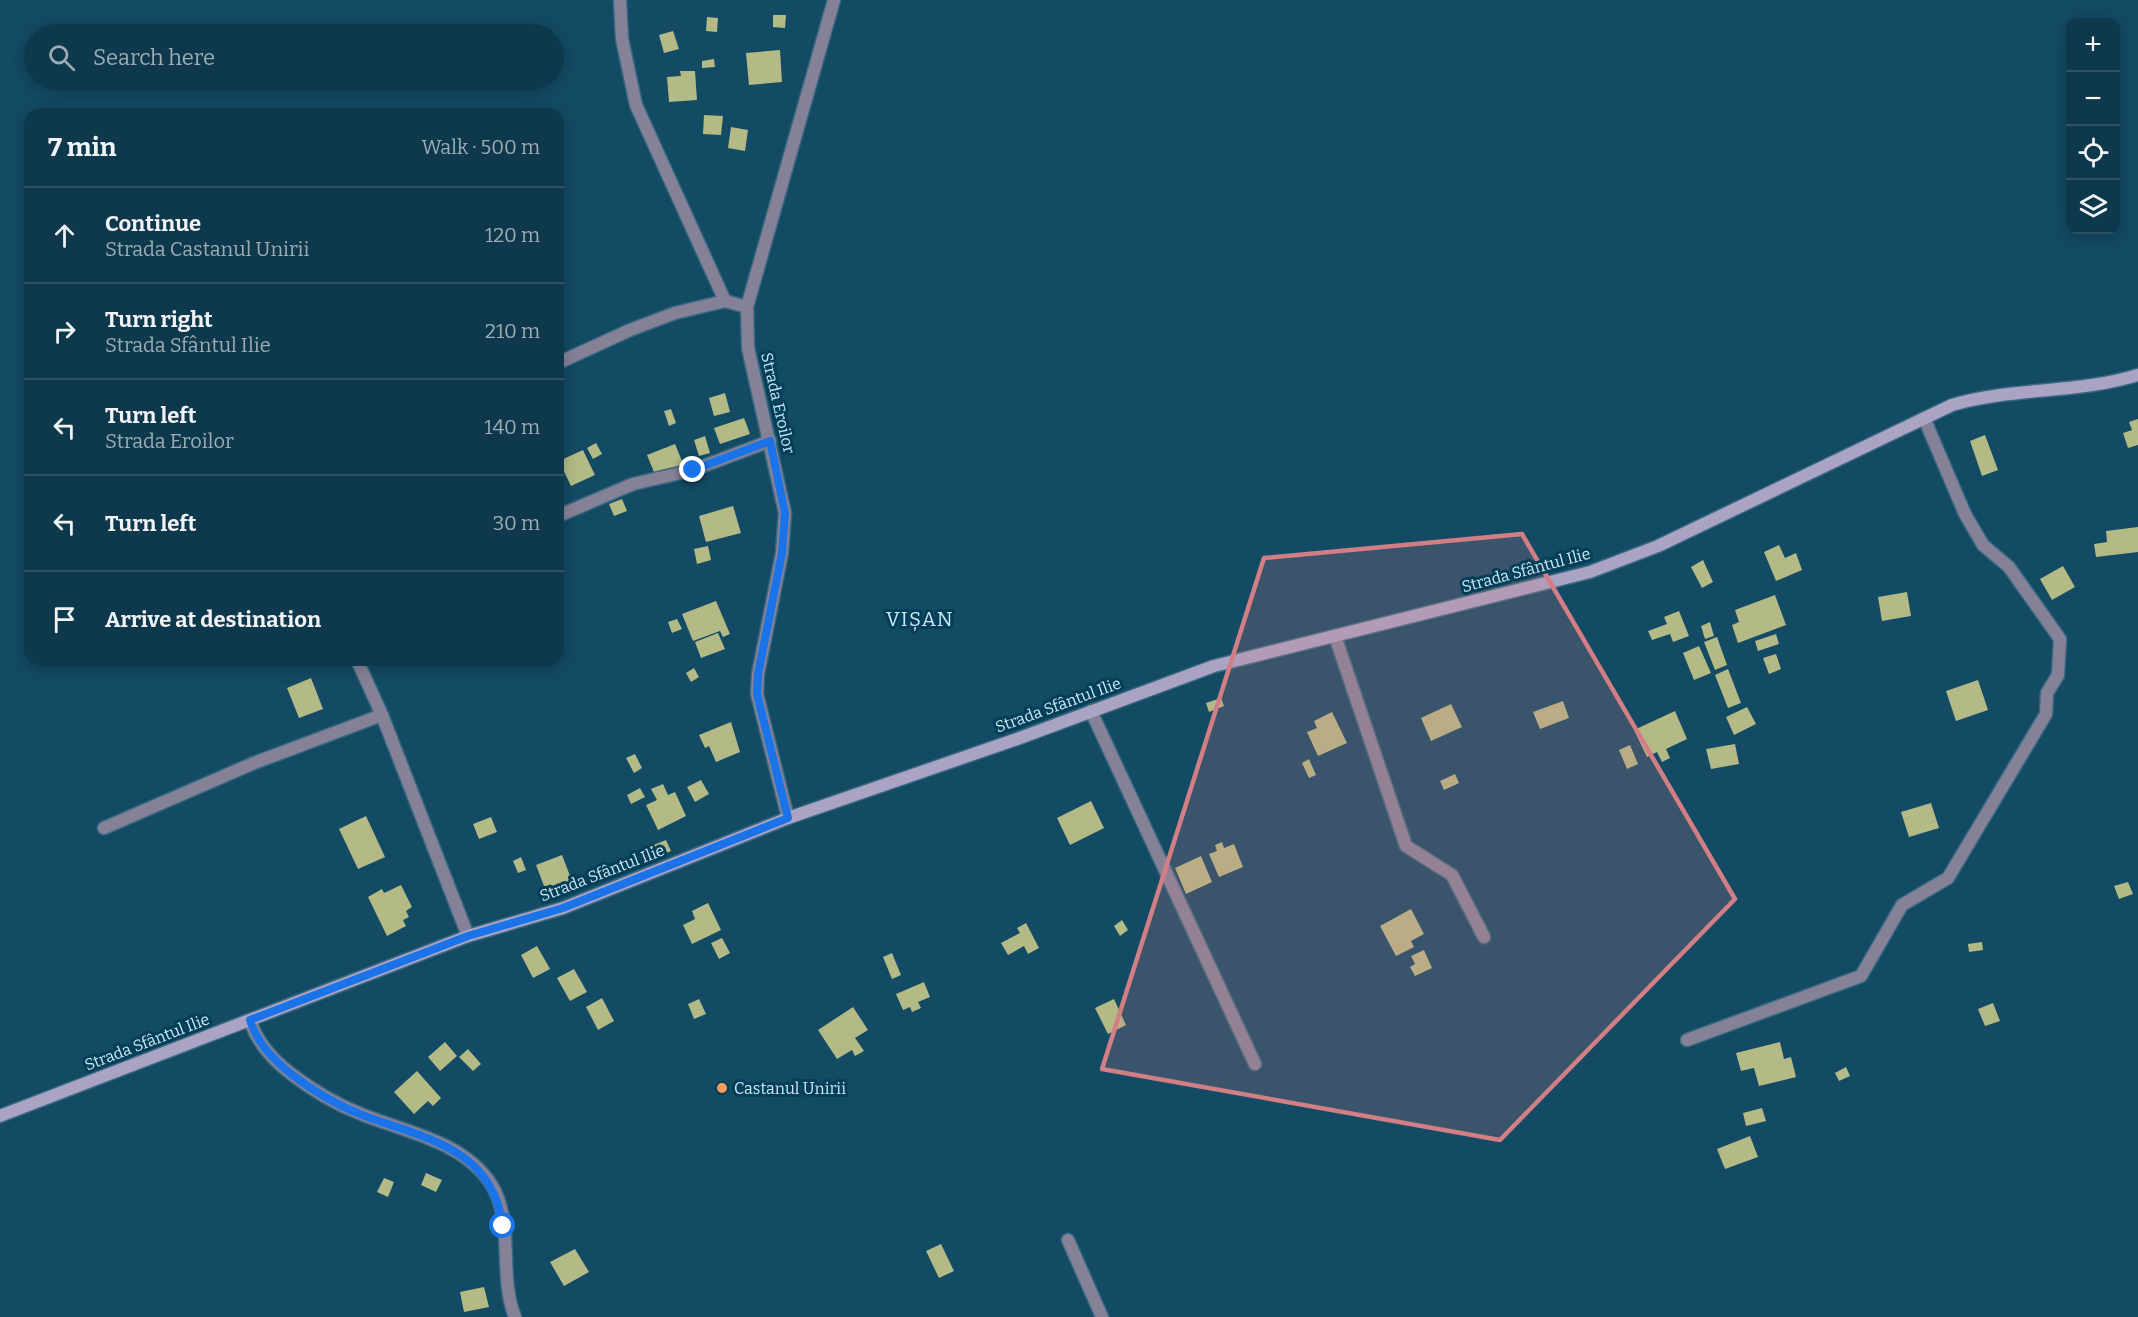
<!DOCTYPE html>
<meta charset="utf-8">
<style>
body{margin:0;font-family:Bitter,serif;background:#1c4355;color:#f1f3f6}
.controls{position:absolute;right:18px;top:18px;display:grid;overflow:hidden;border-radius:12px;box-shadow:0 3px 15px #0003}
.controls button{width:54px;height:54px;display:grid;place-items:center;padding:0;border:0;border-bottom:2px solid #2e5263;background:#0e384b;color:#f1f3f6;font:30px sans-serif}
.stop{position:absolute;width:18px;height:18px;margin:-14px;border:4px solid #1a73e8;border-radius:50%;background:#fff}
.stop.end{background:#1a73e8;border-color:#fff;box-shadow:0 2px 6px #0008}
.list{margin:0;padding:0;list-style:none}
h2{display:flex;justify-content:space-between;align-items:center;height:78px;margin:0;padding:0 24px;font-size:26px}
h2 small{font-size:20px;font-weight:400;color:#9bacb5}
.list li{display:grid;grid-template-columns:39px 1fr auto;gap:18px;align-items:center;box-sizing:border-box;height:96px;padding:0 24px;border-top:2px solid #2e5263}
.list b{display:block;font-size:22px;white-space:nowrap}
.list p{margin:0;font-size:20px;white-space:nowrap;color:#9bacb5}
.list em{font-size:20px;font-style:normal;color:#9bacb5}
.icon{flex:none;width:33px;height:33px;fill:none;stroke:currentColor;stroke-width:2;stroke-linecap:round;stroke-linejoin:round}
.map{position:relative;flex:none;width:2138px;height:1317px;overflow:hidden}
.search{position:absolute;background:#0e384b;box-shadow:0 3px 15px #0003;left:24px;top:24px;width:540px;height:66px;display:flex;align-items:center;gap:15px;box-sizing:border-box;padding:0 21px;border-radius:33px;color:#9bacb5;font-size:22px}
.panel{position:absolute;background:#0e384b;box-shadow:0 3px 15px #0003;left:24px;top:108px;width:540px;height:558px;border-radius:18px}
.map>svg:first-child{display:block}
.building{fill:#b4ba86}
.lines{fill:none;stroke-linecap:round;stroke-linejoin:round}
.street-casing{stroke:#386981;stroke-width:15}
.secondary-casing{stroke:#386981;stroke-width:15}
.street{stroke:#858297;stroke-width:12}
.secondary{stroke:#aaa3c4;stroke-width:12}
.route{stroke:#1a73e8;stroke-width:8}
.marked{fill:#d27e85;fill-opacity:0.2;stroke:#d27e85;stroke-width:4.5;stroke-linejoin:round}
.poi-dot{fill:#fe9c57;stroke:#033f58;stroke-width:2}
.labels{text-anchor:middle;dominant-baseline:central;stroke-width:6;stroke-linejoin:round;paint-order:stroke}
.street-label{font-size:16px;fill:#cde7f7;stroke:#033f58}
.poi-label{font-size:16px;fill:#cde7f7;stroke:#033f58;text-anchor:start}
.quarter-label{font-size:20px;letter-spacing:1.5px;fill:#cde7f7;stroke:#033f58}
</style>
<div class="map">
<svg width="2138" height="1317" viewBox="0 0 2138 1317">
<rect width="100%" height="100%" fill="#134a64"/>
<g class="building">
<polygon points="773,15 786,15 785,28 773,27"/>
<polygon points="707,17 718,18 717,32 706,31"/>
<polygon points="673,31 679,49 664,53 659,35"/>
<polygon points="780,50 782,82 749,85 746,53"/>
<polygon points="714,59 715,67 702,68 702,61"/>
<polygon points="680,71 695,71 697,100 669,102 667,77 681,76"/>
<polygon points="704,115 723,116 721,135 703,134"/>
<polygon points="731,127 748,130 745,151 728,148"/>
<polygon points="725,393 730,412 714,416 709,398"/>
<polygon points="671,409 676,423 669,426 664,411"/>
<polygon points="744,418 750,434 720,444 714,428"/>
<polygon points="2138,419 2138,445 2128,448 2123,433 2132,430 2129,422"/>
<polygon points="1985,435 1998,470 1982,476 1970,441"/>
<polygon points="705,436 710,453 699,456 694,440"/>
<polygon points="596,443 602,454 593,459 587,448"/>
<polygon points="675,444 684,466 656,477 647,455"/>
<polygon points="583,450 595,475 571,486 559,461"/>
<polygon points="622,499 627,511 614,516 609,504"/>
<polygon points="733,506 741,533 706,542 699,516"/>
<polygon points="2138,527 2138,552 2096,557 2094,544 2107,542 2106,531"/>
<polygon points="1779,545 1785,558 1796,553 1802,570 1776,581 1764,552"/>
<polygon points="708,546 711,560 697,564 694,549"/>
<polygon points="1703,560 1713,582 1702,588 1691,567"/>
<polygon points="2063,566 2075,587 2052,600 2040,579"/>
<polygon points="1907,592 1911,616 1882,621 1878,597"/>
<polygon points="1775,595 1786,625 1738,643 1732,625 1739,622 1735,610"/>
<polygon points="716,601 730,634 723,637 720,631 693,641 682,614"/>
<polygon points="1679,611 1689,636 1673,642 1670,634 1652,640 1648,631 1667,624 1664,617"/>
<polygon points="677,619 682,629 672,633 668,622"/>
<polygon points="1710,622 1714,636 1705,639 1701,626"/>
<polygon points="718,633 725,649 701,658 695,642"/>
<polygon points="1776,634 1779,644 1758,651 1755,641"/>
<polygon points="1717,637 1727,665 1715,670 1704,642"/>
<polygon points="1699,646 1711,673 1694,680 1683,653"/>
<polygon points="1776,654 1781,669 1769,674 1763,658"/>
<polygon points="694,668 699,677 691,682 686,673"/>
<polygon points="1728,669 1741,703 1728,708 1715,675"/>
<polygon points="311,678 323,709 299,718 287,688"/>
<polygon points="1978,680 1988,710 1956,721 1946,691"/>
<polygon points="1221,698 1224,706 1209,712 1206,703"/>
<polygon points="1563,701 1569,718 1540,729 1533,712"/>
<polygon points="1451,704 1462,727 1431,741 1421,718"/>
<polygon points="1747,707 1756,724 1734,735 1726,717"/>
<polygon points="1675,711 1687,739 1666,749 1670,758 1662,762 1657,752 1647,757 1634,730"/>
<polygon points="1332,712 1347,743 1318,756 1307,732 1317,728 1314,721"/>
<polygon points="731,722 740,752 716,762 709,746 705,748 699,735"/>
<polygon points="1735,744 1739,764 1711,769 1706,749"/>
<polygon points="1630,745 1638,764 1627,769 1619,750"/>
<polygon points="635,754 642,768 634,773 626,758"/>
<polygon points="1309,759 1316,775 1309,778 1302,763"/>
<polygon points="1455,774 1459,783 1444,790 1440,781"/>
<polygon points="701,780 709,794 695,802 687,787"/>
<polygon points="663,784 668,795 675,792 686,816 658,830 646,805 657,800 651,789"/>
<polygon points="640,788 645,797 631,804 627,795"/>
<polygon points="1091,801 1104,828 1070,845 1057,818"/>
<polygon points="1931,803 1939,828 1909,837 1901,812"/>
<polygon points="366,816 385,857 358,869 339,829"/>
<polygon points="491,817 497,832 479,839 473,824"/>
<polygon points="666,840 671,851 654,858 649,847"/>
<polygon points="1222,842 1224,848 1234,844 1243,867 1219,877 1209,854 1217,851 1215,845"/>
<polygon points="562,855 572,881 546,891 536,865"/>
<polygon points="1201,856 1212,882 1186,894 1175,868"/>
<polygon points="521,857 526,870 518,873 513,861"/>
<polygon points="2128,882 2133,894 2119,899 2114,886"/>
<polygon points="401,885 412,907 406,911 409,917 403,920 406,926 387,936 368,897 382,889 384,893"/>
<polygon points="708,903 721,930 692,944 683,925 695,919 692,911"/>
<polygon points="1411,909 1424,934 1411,941 1414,947 1396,956 1380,926"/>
<polygon points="1122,920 1128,930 1120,936 1114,926"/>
<polygon points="1026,923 1039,948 1028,954 1024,946 1008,955 1001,943 1020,933 1017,928"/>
<polygon points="722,938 730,953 719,959 711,943"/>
<polygon points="1982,942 1983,950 1969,952 1968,944"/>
<polygon points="537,946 550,969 533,978 521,955"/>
<polygon points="1424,950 1432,968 1415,976 1410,967 1415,964 1411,956"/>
<polygon points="892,953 901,975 892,979 883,957"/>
<polygon points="574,969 587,992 570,1001 557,978"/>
<polygon points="924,982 930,997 918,1002 921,1008 912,1012 910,1007 903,1010 896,994"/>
<polygon points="602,998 614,1021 598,1030 586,1007"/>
<polygon points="699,999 706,1014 694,1019 688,1004"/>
<polygon points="1114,999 1126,1025 1108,1034 1095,1008"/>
<polygon points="1993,1003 2000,1021 1985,1026 1978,1009"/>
<polygon points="853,1007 868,1030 855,1038 864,1051 855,1056 852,1050 837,1059 818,1030"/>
<polygon points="445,1042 457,1056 440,1071 428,1057"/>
<polygon points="1780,1042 1784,1059 1791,1057 1796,1077 1759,1086 1754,1068 1741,1071 1736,1053"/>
<polygon points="468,1049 481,1064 473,1071 459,1057"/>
<polygon points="1846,1067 1850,1076 1839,1081 1835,1073"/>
<polygon points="417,1071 441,1098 433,1106 428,1101 414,1114 394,1092"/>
<polygon points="1762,1108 1766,1121 1746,1126 1743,1113"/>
<polygon points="1750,1136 1758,1157 1725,1169 1717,1149"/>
<polygon points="426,1173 442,1180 436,1192 421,1185"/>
<polygon points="384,1178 394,1182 388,1197 377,1192"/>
<polygon points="941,1244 954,1271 939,1278 926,1251"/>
<polygon points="575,1249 589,1272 564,1286 550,1262"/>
<polygon points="484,1287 489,1307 464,1312 460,1292"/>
</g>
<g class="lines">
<g class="street-casing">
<g id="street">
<polyline points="620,0 622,39 636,105 725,301 747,307"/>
<polyline points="558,363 630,330 675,313 725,301"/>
<polyline points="558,516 633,484 693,470 770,441"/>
<polyline points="1335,636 1406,846 1452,875 1484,937"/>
<polyline points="357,660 382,715 468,936"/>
<polyline points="1091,711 1255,1064"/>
<polyline points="788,818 757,694 758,674 782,553 785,513 748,348 747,307 834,0"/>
<polyline points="104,828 254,763 382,715"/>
<path d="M250,1020c7,23 22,39 40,53 22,17 45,31 71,41 44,18 102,27 130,70 24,38 7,91 24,133"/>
<polyline points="1687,1040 1861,976 1902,905 1948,878 2046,714 2047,693 2058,675 2060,639 2009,567 1983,545 1965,514 1924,418"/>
<polyline points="1068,1240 1102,1317"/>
</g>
</g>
<g class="secondary-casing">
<path id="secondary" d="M0,1116l468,-180 95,-28 225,-90 229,-79 197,-73 376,-94 68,-26 294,-141c61,-18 124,-11 186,-30"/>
</g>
<use href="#street" class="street"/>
<use href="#secondary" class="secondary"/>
</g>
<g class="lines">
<path class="route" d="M503,1226c-12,-79 -77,-87 -141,-111 -25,-10 -49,-24 -71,-41 -18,-15 -34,-31 -41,-54l218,-84 95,-28 225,-90 -31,-124 1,-20 24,-121 3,-40 -15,-72 -77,29"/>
</g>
<path class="marked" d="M1522,534l213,365 -235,241 -398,-71 162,-511z"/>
<circle class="poi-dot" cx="722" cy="1088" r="6"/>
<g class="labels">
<g class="street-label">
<text transform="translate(778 403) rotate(77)">Strada Eroilor</text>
<text transform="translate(1526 570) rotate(-15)">Strada Sfântul Ilie</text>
<text transform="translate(1058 705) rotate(-20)">Strada Sfântul Ilie</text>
<text transform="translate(602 873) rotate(-21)">Strada Sfântul Ilie</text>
<text transform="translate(147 1042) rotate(-21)">Strada Sfântul Ilie</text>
</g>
<g class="poi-label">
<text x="734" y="1088">Castanul Unirii</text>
</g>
<g class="quarter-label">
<text x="920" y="619">VIȘAN</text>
</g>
</g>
</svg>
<div class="controls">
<button>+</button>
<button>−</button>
<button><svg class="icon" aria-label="locate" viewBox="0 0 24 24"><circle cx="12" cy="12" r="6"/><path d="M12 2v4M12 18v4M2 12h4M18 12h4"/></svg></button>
<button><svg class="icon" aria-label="layers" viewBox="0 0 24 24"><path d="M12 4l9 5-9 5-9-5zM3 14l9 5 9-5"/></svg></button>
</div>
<div class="stop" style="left:503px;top:1226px"></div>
<div class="stop end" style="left:693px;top:470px"></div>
<div class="search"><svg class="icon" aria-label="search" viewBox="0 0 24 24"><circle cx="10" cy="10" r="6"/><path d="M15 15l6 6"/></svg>Search here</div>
<section class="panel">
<h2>7 min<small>Walk · 500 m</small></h2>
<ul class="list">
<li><svg class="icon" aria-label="ahead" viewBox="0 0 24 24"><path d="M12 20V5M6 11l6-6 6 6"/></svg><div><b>Continue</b><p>Strada Castanul Unirii</p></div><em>120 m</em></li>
<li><svg class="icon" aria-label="right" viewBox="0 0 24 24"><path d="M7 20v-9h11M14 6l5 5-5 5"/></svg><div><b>Turn right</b><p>Strada Sfântul Ilie</p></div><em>210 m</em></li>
<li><svg class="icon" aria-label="left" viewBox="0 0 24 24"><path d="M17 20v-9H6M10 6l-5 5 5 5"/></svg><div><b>Turn left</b><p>Strada Eroilor</p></div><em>140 m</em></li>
<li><svg class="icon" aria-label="left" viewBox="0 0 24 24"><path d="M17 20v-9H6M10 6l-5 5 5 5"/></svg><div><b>Turn left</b></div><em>30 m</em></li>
<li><svg class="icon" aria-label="arrive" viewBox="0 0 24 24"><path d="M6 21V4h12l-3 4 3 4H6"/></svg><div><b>Arrive at destination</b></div></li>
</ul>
</section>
</div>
